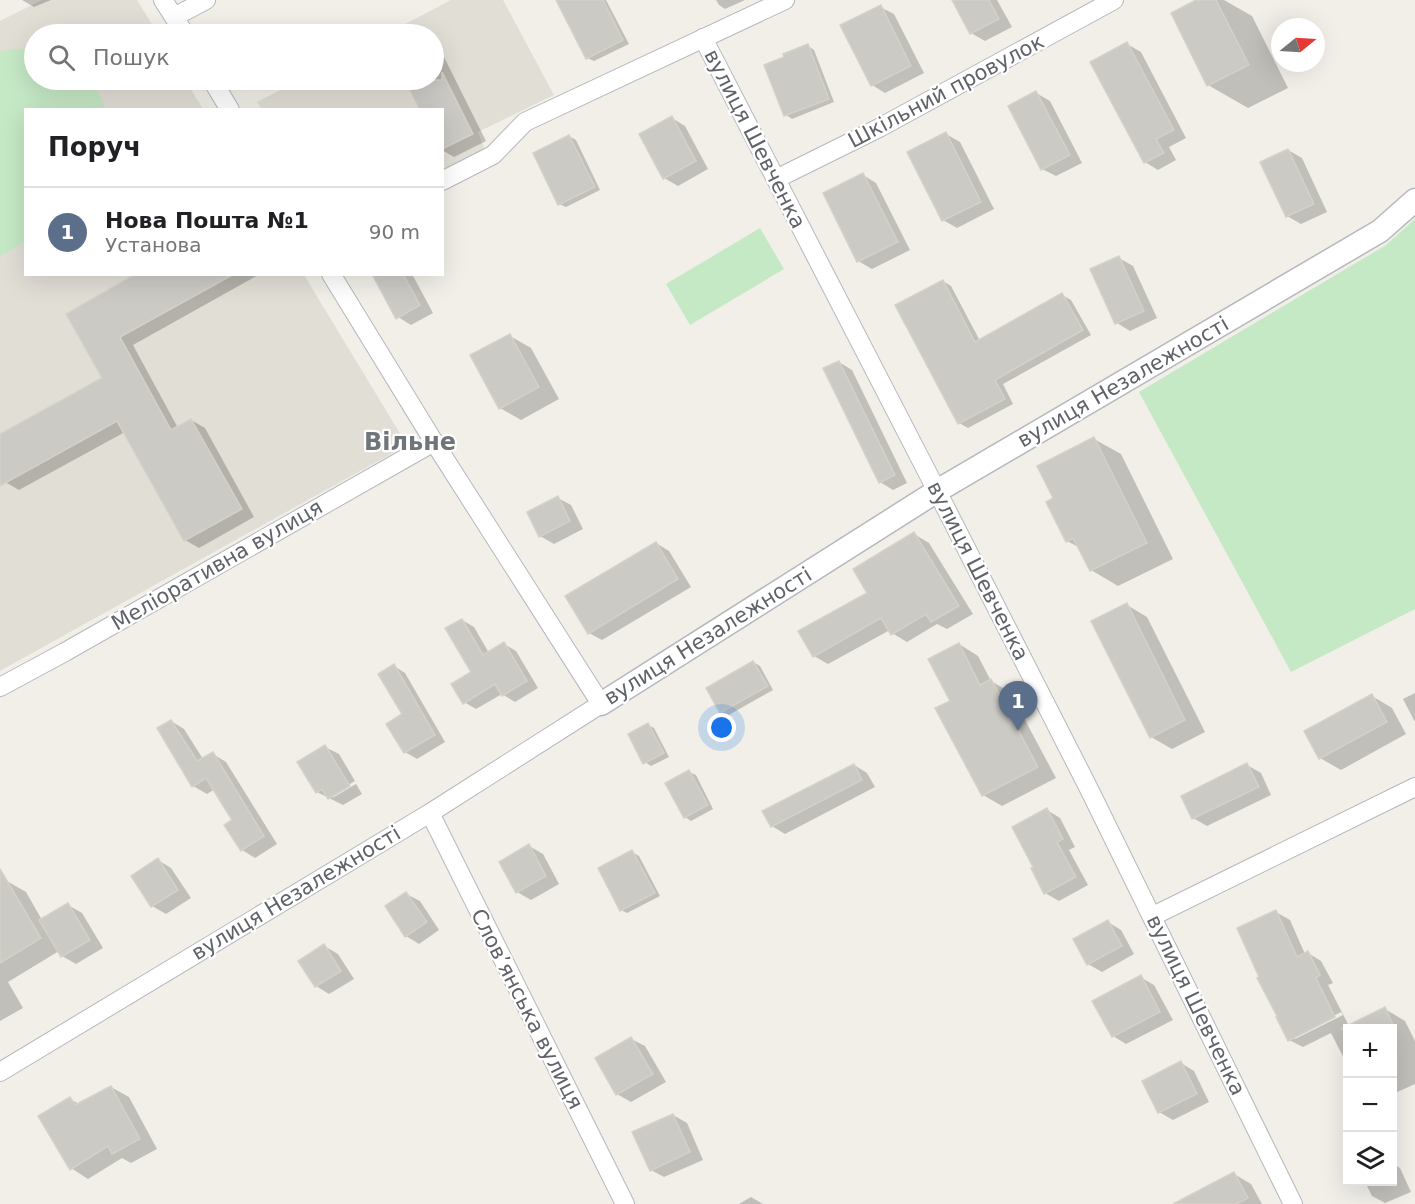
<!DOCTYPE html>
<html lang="uk">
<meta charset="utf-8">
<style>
body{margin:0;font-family:"DejaVu Sans",sans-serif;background:#f6f6f6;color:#202124}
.controls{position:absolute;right:18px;bottom:18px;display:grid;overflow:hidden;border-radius:0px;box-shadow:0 6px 24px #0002}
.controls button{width:54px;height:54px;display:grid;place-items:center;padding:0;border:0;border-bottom:2px solid #e0e0e0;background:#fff;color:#202124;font:30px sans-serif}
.compass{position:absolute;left:1271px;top:18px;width:54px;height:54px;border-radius:50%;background:#fff;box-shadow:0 6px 24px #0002;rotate:72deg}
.you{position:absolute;left:722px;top:728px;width:21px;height:21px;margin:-15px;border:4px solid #fff;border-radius:50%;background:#1a73e8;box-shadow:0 0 0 9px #1a73e833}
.badge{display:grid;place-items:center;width:39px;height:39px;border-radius:50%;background:#ea4335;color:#fff;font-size:20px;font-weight:700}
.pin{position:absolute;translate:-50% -50px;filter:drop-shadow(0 2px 3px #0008)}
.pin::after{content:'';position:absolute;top:32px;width:21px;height:18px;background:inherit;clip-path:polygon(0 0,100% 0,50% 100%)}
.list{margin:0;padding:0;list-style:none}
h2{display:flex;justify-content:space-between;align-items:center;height:78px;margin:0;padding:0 24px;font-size:26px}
h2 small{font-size:20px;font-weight:400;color:#757577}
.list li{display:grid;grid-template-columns:39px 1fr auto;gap:18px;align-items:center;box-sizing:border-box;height:90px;padding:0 24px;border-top:2px solid #e0e0e0}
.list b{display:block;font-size:22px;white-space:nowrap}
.list p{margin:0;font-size:20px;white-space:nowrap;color:#757577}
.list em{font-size:20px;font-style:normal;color:#757577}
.icon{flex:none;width:33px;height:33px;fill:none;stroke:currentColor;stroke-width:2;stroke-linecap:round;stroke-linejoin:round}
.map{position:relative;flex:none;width:1415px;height:1204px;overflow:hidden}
.search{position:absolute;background:#fff;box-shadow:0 6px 24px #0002;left:24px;top:24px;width:420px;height:66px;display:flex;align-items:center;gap:15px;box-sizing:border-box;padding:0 21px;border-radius:33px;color:#757577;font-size:22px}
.panel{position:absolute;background:#fff;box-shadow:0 6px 24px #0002;left:24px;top:108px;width:420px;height:168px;border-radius:0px}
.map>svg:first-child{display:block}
.education{fill:#e1ded6}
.green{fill:#c5e8c5}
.shadow{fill:#0003;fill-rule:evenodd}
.building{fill:#cccac5;stroke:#d6d1c6;stroke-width:1.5}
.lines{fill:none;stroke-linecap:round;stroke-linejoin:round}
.minor-casing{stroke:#b5b8bc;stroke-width:20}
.tertiary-casing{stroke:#b5b8bc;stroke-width:25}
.minor{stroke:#fff;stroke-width:18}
.tertiary{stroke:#fff;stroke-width:22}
.labels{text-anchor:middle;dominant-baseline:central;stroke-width:4.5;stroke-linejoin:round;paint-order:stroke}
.street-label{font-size:21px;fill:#5f6368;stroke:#fff}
.quarter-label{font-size:24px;font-weight:bold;fill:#70757a;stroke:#fff}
</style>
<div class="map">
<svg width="1415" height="1204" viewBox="0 0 1415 1204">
<rect width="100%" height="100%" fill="#f1efe8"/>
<g class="education">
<polygon points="42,0 137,0 158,34 34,34 34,80 185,80 203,109 26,110 26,274 304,275 407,445 0,671 0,21"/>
<polygon points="451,0 503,0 554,95 478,132 485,150 443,172 442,110 262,110 257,102 300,80 434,80 434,34 386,34"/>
</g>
<g class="green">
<polygon points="8,49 34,50 34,80 87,80 99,93 105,109 26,110 25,242 0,256 0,52"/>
<polygon points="1415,219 1415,609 1291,672 1139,392 1386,245"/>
<polygon points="760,228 784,269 690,325 666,284"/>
</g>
<g class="shadow">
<polygon points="22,0 51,0 34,7"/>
<polygon points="558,0 606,0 629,44 594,61 587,58"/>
<polygon points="716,0 745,0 725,9 719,5"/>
<polygon points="954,0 997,0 1012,27 985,41 971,33"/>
<polygon points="1199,0 1224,0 1252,16 1288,88 1248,108 1208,85"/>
<polygon points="880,7 894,14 924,73 885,93 872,85"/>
<polygon points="434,41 437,43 486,141 454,157 442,150 442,110 421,110 407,80 434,80"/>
<polygon points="1127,44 1141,52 1186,138 1169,147 1176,160 1158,170 1145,162"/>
<polygon points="808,46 814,50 834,102 792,119 786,115"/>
<polygon points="1036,93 1050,101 1082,163 1056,176 1042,169"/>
<polygon points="672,118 685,126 708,169 678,186 664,178"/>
<polygon points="946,134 960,142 994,209 957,228 943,220"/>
<polygon points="569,136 576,140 600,190 566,207 559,204"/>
<polygon points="1288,150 1302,158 1327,212 1301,224 1287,216"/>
<polygon points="863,175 876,183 910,250 872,269 858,261"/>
<polygon points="1119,258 1133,266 1157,318 1130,331 1117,323"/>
<polygon points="139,274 260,274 133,345 178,428 191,420 205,428 254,517 199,548 185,540 125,432 19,490 5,482 0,473 0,436 104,379"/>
<polygon points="383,274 412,274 433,313 411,325 398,317"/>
<polygon points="943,281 951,286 980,341 1062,295 1071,300 1091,335 1003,384 1013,404 968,428 959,423"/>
<polygon points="510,336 531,348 559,399 521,420 500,408"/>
<polygon points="839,362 852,370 907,483 893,490 880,482"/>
<polygon points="1094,439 1121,454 1173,559 1118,586 1091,570 1080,548 1067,541 1055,499"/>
<polygon points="558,498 571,505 583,529 554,544 540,536"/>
<polygon points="914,534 929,543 973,614 947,629 937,624 907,642 892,633 890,630 828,664 814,656 870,593"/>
<polygon points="656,543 669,551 691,587 602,640 589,633"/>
<polygon points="1127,605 1147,617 1205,732 1172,749 1151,737"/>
<polygon points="462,620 474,627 489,653 504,644 516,651 538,688 515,702 502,694 476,709 464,702 473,672"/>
<polygon points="959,644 978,656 991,681 1010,692 1056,778 1002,806 983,795 952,701"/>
<polygon points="753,662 760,666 773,690 727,716 721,712"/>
<polygon points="394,666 405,673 445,742 417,759 405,752 404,715"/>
<polygon points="1415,693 1415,722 1403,699"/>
<polygon points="1372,696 1392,708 1406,734 1341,770 1320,758"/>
<polygon points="171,721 184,729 203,759 213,754 226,762 277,844 255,858 242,850 234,820 215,789 207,794 193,786"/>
<polygon points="648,725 654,728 669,757 651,766 645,762"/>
<polygon points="325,747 339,754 355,781 331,795 334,797 356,784 362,794 343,805 317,792"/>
<polygon points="854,765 867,773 875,787 785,834 772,826"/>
<polygon points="1247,765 1261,773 1271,795 1207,826 1193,818"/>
<polygon points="689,772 696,775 713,809 691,821 685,817"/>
<polygon points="1047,810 1060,818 1075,847 1069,850 1088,885 1059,901 1045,893"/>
<polygon points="529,846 543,854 559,884 531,900 517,892"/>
<polygon points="632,852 639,856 660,896 627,913 621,910"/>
<polygon points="158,860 171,868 191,898 166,914 152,906"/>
<polygon points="5,880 26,892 42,920 68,905 82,913 103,948 76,964 62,956 59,951 8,982 23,1008 0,1021 0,884"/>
<polygon points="406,894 420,901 439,930 419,944 406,936"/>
<path d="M1276,912l14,8 15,34 3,-1 13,8 12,22 -5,2 21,41 36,-17 20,12 10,20v43l-20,9 -3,-2v-63h-44v38l-17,-33 -28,14 -14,-7zM1341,1012l2,3 -48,24v-3z"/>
<polygon points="1108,922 1121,930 1134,954 1102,972 1088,964"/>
<polygon points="324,946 338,954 354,979 329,994 316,986"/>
<polygon points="1140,977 1154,985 1173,1020 1126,1044 1113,1036"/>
<polygon points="631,1039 645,1046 666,1082 631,1102 617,1094"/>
<polygon points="1181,1063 1194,1071 1209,1102 1173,1120 1159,1112"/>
<polygon points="111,1087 129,1097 157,1149 131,1163 122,1158 88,1179 71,1168 70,1099 79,1104"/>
<polygon points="673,1115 687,1123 703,1160 664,1177 651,1170"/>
<polygon points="1392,1163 1400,1168 1411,1192 1385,1203 1372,1196 1365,1182 1392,1182"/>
<polygon points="1234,1174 1251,1184 1262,1204 1176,1204"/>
<polygon points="751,1197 763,1204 739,1204"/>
</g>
<g class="building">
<polygon points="556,0 603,0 623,40 586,59"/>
<polygon points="952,0 989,0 999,19 970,34"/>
<polygon points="1196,0 1216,0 1249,65 1207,86 1171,13"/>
<polygon points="881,5 911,66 871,86 840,25"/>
<polygon points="1127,42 1174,130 1156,139 1164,153 1144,163 1090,62"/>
<polygon points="808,44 829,99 784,116 764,65 784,57 783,54"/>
<polygon points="442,72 473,134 442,149 442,110 420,110 405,80 442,80"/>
<polygon points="1036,91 1070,155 1041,170 1008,106"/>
<polygon points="672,116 696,161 663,179 639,134"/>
<polygon points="946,132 981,202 942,221 907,152"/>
<polygon points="569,135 595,187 558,205 533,153"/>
<polygon points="1288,149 1314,204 1286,217 1260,162"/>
<polygon points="863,173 898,242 857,262 823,193"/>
<polygon points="1119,256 1144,311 1115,324 1090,269"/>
<polygon points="136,274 234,274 120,337 171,430 191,419 242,509 184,541 117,421 0,486 0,434 102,378 66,314"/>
<polygon points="372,274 403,274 420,305 396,319"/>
<polygon points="943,280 975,342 1062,293 1083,330 995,380 1005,399 958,424 895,305"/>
<polygon points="510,334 539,387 499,409 470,355"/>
<polygon points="839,361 895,475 879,483 823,368"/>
<polygon points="1094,437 1147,543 1090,571 1073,538 1066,542 1046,502 1053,498 1037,466"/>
<polygon points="558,496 570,521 539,537 527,512"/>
<polygon points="914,532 959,606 931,622 926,614 891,635 881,618 813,657 798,631 867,593 853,569"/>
<polygon points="656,542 678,579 588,634 565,596"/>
<polygon points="1127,603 1185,720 1150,738 1091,621"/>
<polygon points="462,619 483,655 504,642 527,681 502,696 495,684 463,704 451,684 471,672 445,628"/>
<polygon points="959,643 980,685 991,679 1038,767 982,796 935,708 950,701 928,659"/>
<polygon points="753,661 768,686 720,713 706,688"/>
<polygon points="394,664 435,735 404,753 386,724 402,714 378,674"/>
<polygon points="1372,694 1387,722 1319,759 1304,731"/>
<polygon points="171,720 197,761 213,752 264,836 241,851 224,825 232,820 206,778 192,787 157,728"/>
<polygon points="648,723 664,753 643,764 628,734"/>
<polygon points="325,745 350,786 328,799 322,789 316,793 297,762"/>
<polygon points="1247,763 1259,787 1192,819 1181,796"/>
<polygon points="854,764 862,780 771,827 762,811"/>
<polygon points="689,770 708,805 684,818 665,783"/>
<polygon points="1047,808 1063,839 1057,842 1076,877 1044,894 1031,868 1033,867 1012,827"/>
<polygon points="529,844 546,876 516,893 499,862"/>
<polygon points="632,850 655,893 620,911 598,868"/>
<polygon points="158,858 178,890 151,907 131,876"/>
<polygon points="0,869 41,938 0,963"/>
<polygon points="406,892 427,922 405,937 385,906"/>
<polygon points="68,903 90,940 61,957 39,920"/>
<polygon points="1276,910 1297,957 1308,951 1320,975 1316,978 1335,1017 1288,1041 1276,1017 1277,1016 1257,978 1259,977 1237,928"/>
<polygon points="1108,920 1122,946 1087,965 1073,939"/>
<polygon points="324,944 341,971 315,987 298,961"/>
<polygon points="1141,975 1160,1012 1112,1037 1092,1001"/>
<polygon points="1385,1007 1395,1029 1341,1029"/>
<polygon points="631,1037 653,1074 616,1095 595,1058"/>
<polygon points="1181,1061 1197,1094 1158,1113 1142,1081"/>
<polygon points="111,1086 140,1139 112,1154 108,1146 70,1170 38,1116 70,1097 75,1105"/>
<polygon points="673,1114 690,1152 650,1171 632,1132"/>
<polygon points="1234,1172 1248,1198 1236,1204 1173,1204"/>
</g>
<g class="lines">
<g class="minor-casing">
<g id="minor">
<polyline points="163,0 185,34"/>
<polyline points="174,17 206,0"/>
<polyline points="703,38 937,491 1088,787 1293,1204"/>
<polyline points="212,80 230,110"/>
<polyline points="776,179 879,128 1114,0"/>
<polyline points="442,181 493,155 525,122 785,0"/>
<polyline points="0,687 65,652 434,442"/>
<polyline points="430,813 625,1204"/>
<polyline points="1153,916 1415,787"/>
<polyline points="0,1072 430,813 601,704 434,442 331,274"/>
</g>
</g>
<g class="tertiary-casing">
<polyline id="tertiary" points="601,704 937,491 1380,231 1415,200"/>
</g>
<use href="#minor" class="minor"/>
<use href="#tertiary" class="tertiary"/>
</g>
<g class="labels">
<g class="street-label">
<text transform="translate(946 91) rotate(-28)">Шкільний провулок</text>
<text transform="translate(755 139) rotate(63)">вулиця Шевченка</text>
<text transform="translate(1123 382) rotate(-30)">вулиця Незалежності</text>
<text transform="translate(217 565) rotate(-30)">Меліоративна вулиця</text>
<text transform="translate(978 571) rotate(63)">вулиця Шевченка</text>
<text transform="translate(708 636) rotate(-32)">вулиця Незалежності</text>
<text transform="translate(296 893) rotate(-31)">вулиця Незалежності</text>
<text transform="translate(1196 1005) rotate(64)">вулиця Шевченка</text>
<text transform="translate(527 1009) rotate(63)">Словʼянська вулиця</text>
</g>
<g class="quarter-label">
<text x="410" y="442">Вільне</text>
</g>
</g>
</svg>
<div class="controls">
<button>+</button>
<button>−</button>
<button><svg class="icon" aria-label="layers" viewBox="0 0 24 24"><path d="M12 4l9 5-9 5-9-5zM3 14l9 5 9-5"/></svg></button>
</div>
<svg class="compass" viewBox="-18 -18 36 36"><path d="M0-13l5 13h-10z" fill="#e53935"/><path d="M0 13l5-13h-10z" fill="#757577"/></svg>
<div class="you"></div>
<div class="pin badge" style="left:1018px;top:731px;background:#5c6f8a">1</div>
<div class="search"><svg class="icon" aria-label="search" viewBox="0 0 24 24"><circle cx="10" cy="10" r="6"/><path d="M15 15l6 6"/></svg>Пошук</div>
<section class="panel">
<h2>Поруч<small></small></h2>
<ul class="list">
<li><span class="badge" style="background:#5c6f8a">1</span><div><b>Нова Пошта №1</b><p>Установа</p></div><em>90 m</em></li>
</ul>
</section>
</div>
